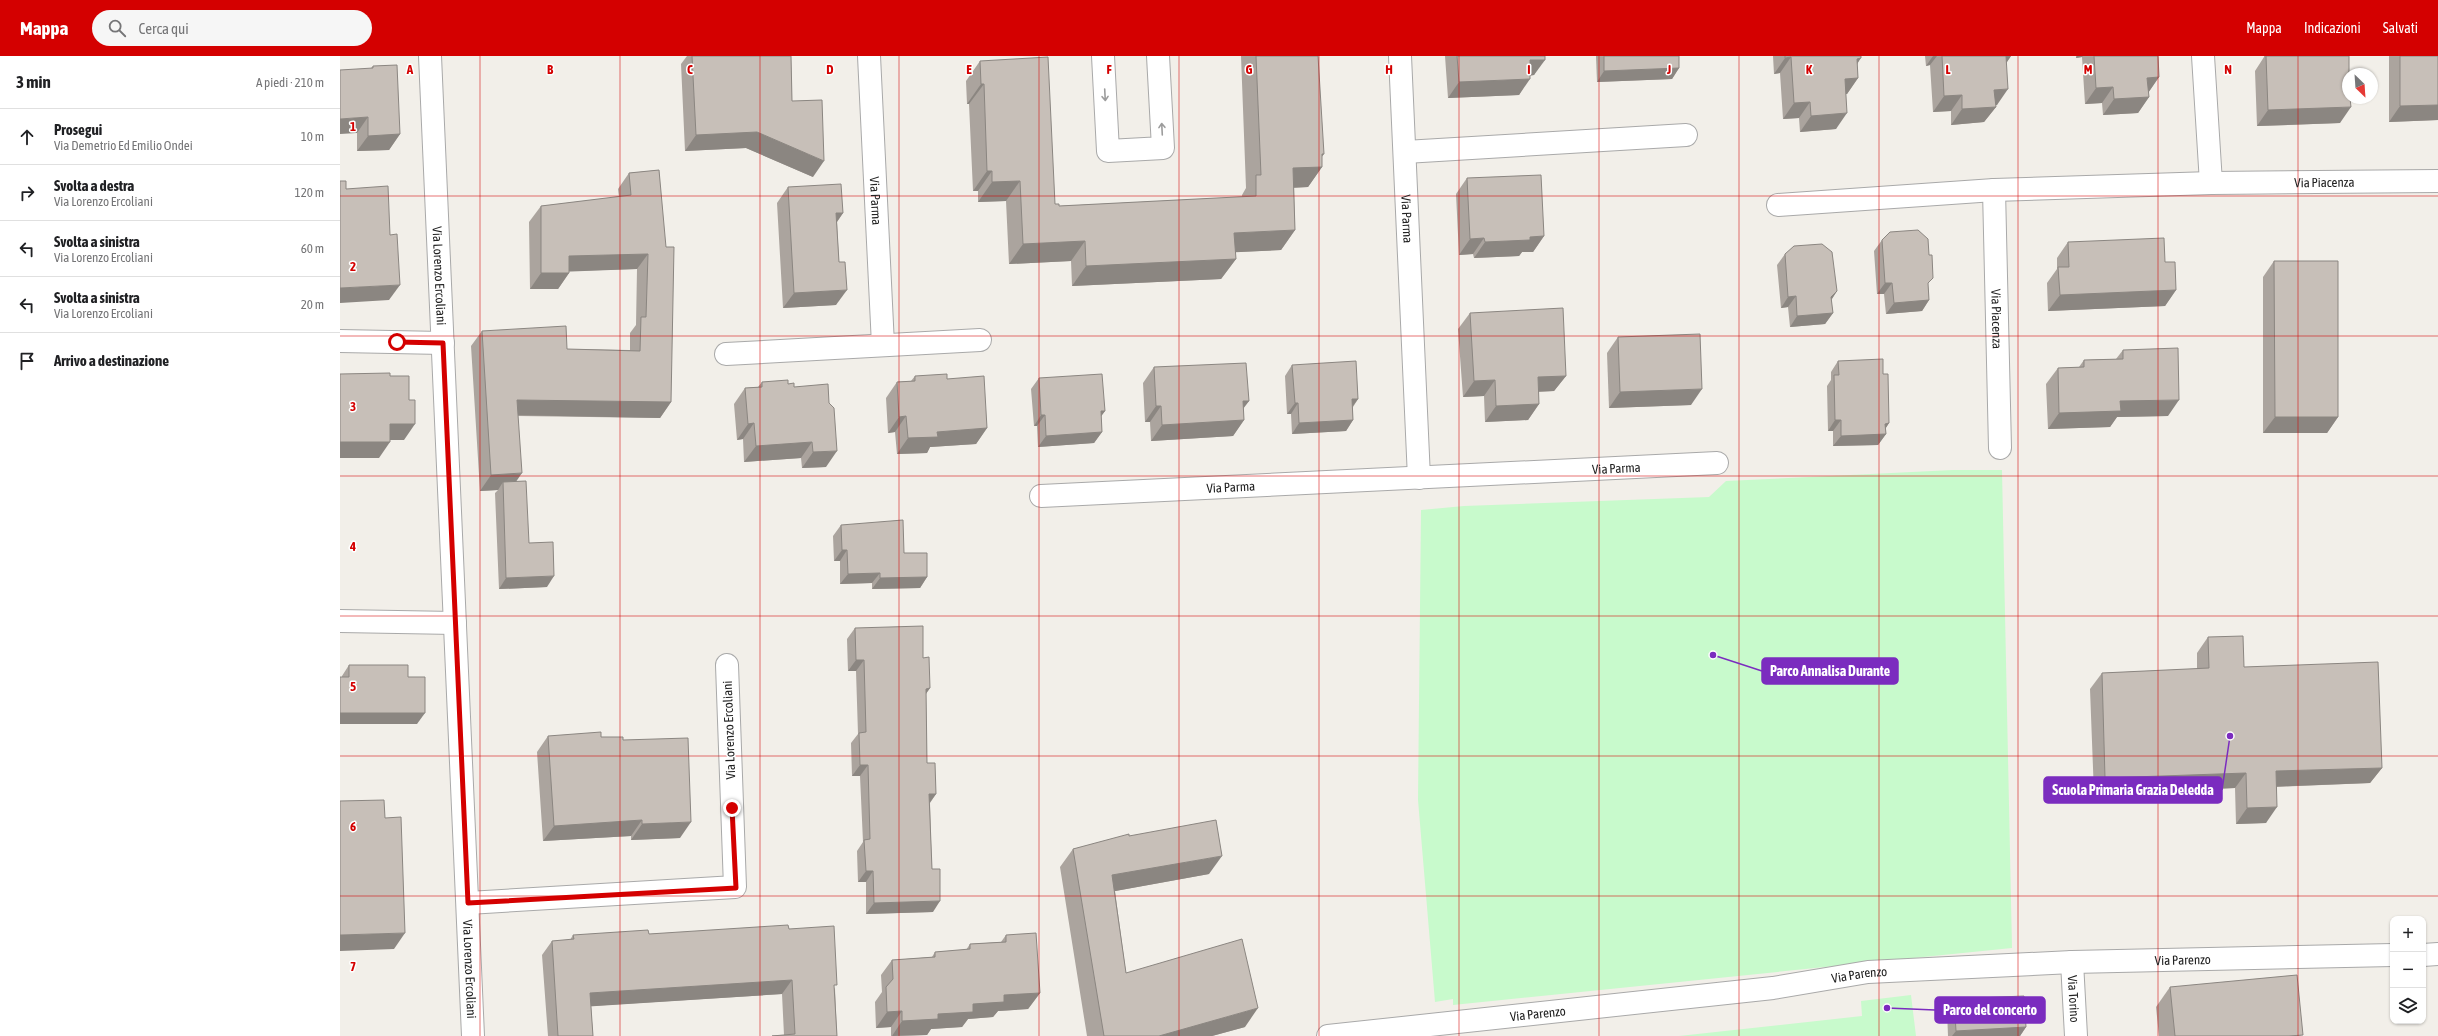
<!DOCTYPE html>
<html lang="it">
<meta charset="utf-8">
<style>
body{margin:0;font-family:"Asap Condensed",sans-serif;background:#f6f6f6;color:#202124}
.controls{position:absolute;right:12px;bottom:12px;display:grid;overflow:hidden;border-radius:8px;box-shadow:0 1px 3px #0004}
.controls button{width:36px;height:36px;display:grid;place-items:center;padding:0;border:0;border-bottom:1px solid #e0e0e0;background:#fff;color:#202124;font:20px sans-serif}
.compass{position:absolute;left:2002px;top:12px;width:36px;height:36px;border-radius:50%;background:#fff;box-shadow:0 1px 3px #0004;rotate:155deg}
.stop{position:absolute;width:12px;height:12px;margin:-9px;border:3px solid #d40000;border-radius:50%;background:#fff}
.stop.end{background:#d40000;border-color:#fff;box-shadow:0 1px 4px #0008}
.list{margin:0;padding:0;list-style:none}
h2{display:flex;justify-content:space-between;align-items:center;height:52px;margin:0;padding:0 16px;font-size:17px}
h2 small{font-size:13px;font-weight:400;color:#757577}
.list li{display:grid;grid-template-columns:26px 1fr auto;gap:12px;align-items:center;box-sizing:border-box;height:56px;padding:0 16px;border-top:1px solid #e0e0e0}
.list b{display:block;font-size:15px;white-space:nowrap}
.list p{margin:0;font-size:13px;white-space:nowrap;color:#757577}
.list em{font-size:13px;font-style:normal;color:#757577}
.icon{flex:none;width:22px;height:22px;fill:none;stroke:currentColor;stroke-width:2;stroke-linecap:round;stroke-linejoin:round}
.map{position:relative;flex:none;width:2098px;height:980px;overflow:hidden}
header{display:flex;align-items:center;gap:24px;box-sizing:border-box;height:56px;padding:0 20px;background:#d40000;color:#fff}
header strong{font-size:19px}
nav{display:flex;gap:22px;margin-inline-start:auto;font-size:14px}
.search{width:280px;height:36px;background:#f6f6f6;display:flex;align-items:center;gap:10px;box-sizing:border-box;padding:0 14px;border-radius:22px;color:#757577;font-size:15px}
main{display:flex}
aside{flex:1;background:#fff}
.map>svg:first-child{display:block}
.park{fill:#c8facc}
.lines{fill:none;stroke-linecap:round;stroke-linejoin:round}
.minor-casing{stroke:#a9a9a9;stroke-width:24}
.minor{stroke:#fff;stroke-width:22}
.wall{fill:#aba49e}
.shaded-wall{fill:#8b8681}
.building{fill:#c7bfb8;stroke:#8b8681}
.oneway{stroke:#9c9c9c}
.route{stroke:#d40000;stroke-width:5}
.grid{fill:none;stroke:#d40000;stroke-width:1;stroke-opacity:0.55}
.labels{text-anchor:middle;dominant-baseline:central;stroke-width:3;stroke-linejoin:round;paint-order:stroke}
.street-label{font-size:13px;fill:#222;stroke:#fff}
.grid-label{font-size:13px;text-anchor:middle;font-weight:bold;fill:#d40000;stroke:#fff;stroke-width:3;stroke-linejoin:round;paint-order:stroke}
.leader{fill:none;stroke:#7b2cbf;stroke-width:1.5}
.callout-dot{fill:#7b2cbf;stroke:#fff;stroke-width:1.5}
.callout{fill:#7b2cbf;stroke:#7b2cbf;stroke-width:1.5}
.callout-label{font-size:14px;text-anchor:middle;font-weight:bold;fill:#fff}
</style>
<header>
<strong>Mappa</strong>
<div class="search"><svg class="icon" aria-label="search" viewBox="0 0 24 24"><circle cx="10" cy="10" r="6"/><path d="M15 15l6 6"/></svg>Cerca qui</div>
<nav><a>Mappa</a><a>Indicazioni</a><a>Salvati</a></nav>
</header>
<main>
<aside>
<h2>3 min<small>A piedi · 210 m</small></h2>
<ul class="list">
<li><svg class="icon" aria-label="ahead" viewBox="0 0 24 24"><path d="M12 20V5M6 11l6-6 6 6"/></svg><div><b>Prosegui</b><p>Via Demetrio Ed Emilio Ondei</p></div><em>10 m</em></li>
<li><svg class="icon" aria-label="right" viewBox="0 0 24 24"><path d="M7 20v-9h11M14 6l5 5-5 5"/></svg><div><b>Svolta a destra</b><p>Via Lorenzo Ercoliani</p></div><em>120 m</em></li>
<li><svg class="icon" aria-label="left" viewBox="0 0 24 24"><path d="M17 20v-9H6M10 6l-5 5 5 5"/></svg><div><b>Svolta a sinistra</b><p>Via Lorenzo Ercoliani</p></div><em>60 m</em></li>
<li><svg class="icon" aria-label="left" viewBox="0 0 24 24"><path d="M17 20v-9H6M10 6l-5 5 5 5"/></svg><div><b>Svolta a sinistra</b><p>Via Lorenzo Ercoliani</p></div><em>20 m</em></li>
<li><svg class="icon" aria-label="arrive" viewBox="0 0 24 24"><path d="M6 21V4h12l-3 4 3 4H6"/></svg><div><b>Arrivo a destinazione</b></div></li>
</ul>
</aside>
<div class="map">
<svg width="2098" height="980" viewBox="0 0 2098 980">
<rect width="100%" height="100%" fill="#f2efe9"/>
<g class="park">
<polygon points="1613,414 1662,414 1672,892 1113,949 1113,943 1095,946 1078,744 1081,454 1124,450 1369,441 1386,425"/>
<polygon points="1571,939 1576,980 1339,980 1522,960 1521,945"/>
</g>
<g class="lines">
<g class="minor-casing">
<g id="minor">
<path id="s1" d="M90,0l43,980"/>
<path id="s2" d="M529,0l14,289"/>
<polyline points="763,0 768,95 823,92 818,0"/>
<path id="s3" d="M1060,0l19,422"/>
<polyline points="1863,0 1871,127"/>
<polyline points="1065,96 1346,79"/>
<path id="s4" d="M1654,134l6,258"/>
<path id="s5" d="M1438,149l216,-15 217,-7 227,-2"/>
<polyline points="0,285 103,287"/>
<polyline points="386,298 640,284"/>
<path id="s6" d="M701,440l676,-33"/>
<polyline points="0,565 115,567"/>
<polyline points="128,847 395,831 387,609"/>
<polyline points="2083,899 2098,898"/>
<path id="s7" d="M1732,906l4,74"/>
<path id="s8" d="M988,980l445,-48 95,-16 204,-10 321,-7"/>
</g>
</g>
<use href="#minor" class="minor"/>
</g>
<g class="wall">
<polygon points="347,0 451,0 452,45 473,121 406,92 345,95 341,8"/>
<polygon points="901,0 978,0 982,111 968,131 954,132 955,174 941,194 895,196 896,203 881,223 732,230 731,205 669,208 666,145 638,146 638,135 633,135 629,48 627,48 626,25 640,5 715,148 719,150 902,141 902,139 906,132"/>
<polygon points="1105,0 1205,0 1194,19 1190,20 1179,39 1108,42"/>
<polygon points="1256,0 1339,0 1339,12 1332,23 1257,26"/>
<polygon points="1433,0 1521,0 1517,9 1518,22 1507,38 1506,38 1496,73 1460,76 1459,62 1443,63 1440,17 1434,18"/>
<polygon points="1585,0 1671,0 1666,7 1657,49 1655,49 1656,51 1644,66 1611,69 1611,55 1593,56 1590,9 1586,10"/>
<polygon points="1736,0 1818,0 1819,21 1808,37 1809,41 1798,57 1763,59 1762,47 1745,48 1742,1 1736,2"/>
<polygon points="1924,0 2009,0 2000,67 1917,70 1915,15 1924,1"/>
<polygon points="2049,0 2098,0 2098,64 2049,66"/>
<polygon points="33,10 60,78 49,94 17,95 17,77 31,12"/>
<polygon points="319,114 331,346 320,362 178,360 175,426 189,487 207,531 159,533 155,437 158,434 140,435 131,290 142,275 227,293 290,294 290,277 296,269 297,213 229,215 229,217 218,233 190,233 189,166 201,150 279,141 278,133 289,117"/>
<polygon points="1127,122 1204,180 1193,196 1182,196 1179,200 1134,202 1133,198 1119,199 1116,138"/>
<polygon points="448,131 503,157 497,166 499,206 496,249 443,252 437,147"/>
<polygon points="1542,184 1589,199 1588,229 1589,244 1582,255 1546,258 1544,238 1537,238 1534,195"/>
<polygon points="1728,186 1825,206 1836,234 1825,250 1708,255 1707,227 1717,213 1717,202"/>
<polygon points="1445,198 1497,235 1491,244 1493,257 1485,268 1450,271 1448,251 1441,252 1437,209"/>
<polygon points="1934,205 1998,361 1987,377 1923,377 1923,221"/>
<polygon points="1130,257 1226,320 1214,335 1198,336 1199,348 1188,364 1145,366 1144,340 1123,341 1118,273"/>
<polygon points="1278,281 1351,349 1269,352 1267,297"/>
<polygon points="1783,294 1828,360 1777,361 1770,371 1708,373 1706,328 1718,312 1739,311 1744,304 1776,303"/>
<polygon points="1498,305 1549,367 1545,373 1546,378 1538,389 1493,390 1493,375 1488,375 1487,330 1491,324 1491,316"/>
<polygon points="952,309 1018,343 1013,351 1013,364 1006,375 952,378 951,358 947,358 945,320"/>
<polygon points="814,311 909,345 903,352 904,364 893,380 811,385 810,366 805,366 803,327"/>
<polygon points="575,320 607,323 647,372 636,388 590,391 587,397 557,398 555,376 548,377 546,342 557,326 571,325"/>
<polygon points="699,322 765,355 761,360 762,376 754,387 698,391 697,370 694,370 691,333"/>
<polygon points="422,326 448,328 454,331 486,411 462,412 461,402 404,406 403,383 397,384 394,348 405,332 418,331"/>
<polygon points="501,469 564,497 587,521 580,532 532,533 532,527 500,528 500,505 494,505 493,480"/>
<polygon points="515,572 583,602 590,632 586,638 587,707 596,738 590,747 593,856 526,858 526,826 518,826 517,795 523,786 520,720 512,720 511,687 518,678 516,615 508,615 507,583"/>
<polygon points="1868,581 1904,611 2042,712 2030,727 1937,731 1926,767 1896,768 1895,732 1754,738 1750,633 1762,617 1857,613 1857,597"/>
<polygon points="9,609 68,621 77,668 0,668 0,621 2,621 2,620"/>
<polygon points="208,680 261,681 283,684 340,782 291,784 291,780 203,785 197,696"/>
<polygon points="789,780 869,818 775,835 786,917 905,971 872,980 747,980 720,811 733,793"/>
<polygon points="449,873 495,933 497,980 444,979 442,938 251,950 253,980 208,980 202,899 212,885 230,884 233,879 309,878"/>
<polygon points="666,879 700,937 688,953 658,955 653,961 628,963 622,971 591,973 587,979 551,980 551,971 536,972 535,946 542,936 541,919 552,904 592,901 595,896 626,894 630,888 661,886"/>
<polygon points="1830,931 1962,980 1819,980 1816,951"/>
<polygon points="1614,943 1686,971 1680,980 1608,980 1607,954"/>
</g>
<g class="shaded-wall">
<polygon points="1593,0 1597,0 1590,9 1586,10"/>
<polygon points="1663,0 1671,0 1663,12"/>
<polygon points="1737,0 1743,0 1742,1 1736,2"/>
<polygon points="1451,1 1440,17 1434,18 1445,2"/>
<polygon points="1521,2 1510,18 1517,3"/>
<polygon points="1190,4 1205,4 1194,19 1178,20"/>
<polygon points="1339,12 1332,23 1257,26 1264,15"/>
<polygon points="1819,21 1808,37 1807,22"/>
<polygon points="1518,22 1507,38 1494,39 1505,23"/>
<polygon points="1190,23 1179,39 1108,42 1119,26"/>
<polygon points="641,28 644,28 629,48 627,48"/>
<polygon points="1773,31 1762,47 1745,48 1756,32"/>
<polygon points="1668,33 1657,49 1643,50 1654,34"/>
<polygon points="1622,39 1611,55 1593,56 1604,40"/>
<polygon points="1809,41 1798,57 1763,59 1774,43"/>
<polygon points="1470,46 1459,62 1443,63 1454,47"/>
<polygon points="2098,49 2098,64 2049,66 2060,50"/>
<polygon points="1656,51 1644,66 1611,69 1622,53"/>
<polygon points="2011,51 2000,67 1917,70 1928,54"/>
<polygon points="1507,57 1496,73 1460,76 1471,60"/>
<polygon points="28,61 17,77 0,78 0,63"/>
<polygon points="417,76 484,105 473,121 406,92 345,95 356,79"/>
<polygon points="60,78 49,94 17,95 28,80"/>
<polygon points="982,98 984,98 974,111 982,111 968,131 939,132 953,112"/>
<polygon points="647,115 652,115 638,135 633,135"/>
<polygon points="680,125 666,145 638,146 652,126"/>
<polygon points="496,157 503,157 492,173"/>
<polygon points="955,174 941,194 880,197 894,177"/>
<polygon points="1204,180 1193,196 1182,196 1179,200 1134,202 1145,186 1190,181"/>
<polygon points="1144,182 1133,198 1119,199 1130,183"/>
<polygon points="745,185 731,205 669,208 683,188"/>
<polygon points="308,198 297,213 218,216 229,200"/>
<polygon points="896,203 881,223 732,230 746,210"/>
<polygon points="201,217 229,217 218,233 190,233"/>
<polygon points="1545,227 1552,227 1544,238 1537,238"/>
<polygon points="60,229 49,244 0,247 0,232"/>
<polygon points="507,234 496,249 443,252 454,237"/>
<polygon points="1836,234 1825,250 1708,255 1720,239"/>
<polygon points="1497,235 1490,246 1491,241"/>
<polygon points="1456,240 1448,251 1441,252 1448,241"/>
<polygon points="1589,244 1582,255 1546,258 1554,247"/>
<polygon points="1493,257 1485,268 1450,271 1457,260"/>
<polygon points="1226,320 1214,335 1186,336 1198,321"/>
<polygon points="1155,324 1144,340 1123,341 1134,325"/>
<polygon points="1362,333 1351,349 1269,352 1280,336"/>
<polygon points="1012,343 1018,343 1010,354"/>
<polygon points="177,344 331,346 320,362 166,359"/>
<polygon points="1839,344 1828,360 1777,361 1770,371 1708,373 1719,357 1780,345"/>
<polygon points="903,345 909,345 897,361"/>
<polygon points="955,347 958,347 951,358 947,358"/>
<polygon points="1199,348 1188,364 1145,366 1156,350"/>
<polygon points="816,350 821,350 810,366 805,366"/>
<polygon points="761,355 765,355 757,366"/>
<polygon points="701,359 705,359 697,370 694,370"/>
<polygon points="566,360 555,376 548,377 559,361"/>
<polygon points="1935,361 1998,361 1987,377 1923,377"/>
<polygon points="904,364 893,380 811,385 822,369"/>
<polygon points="1013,364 1006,375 952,378 959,367"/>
<polygon points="1495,364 1501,364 1493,375 1488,375"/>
<polygon points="414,367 403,383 397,384 408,368"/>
<polygon points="1549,367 1542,378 1546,378 1538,389 1493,390 1501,380 1545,368"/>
<polygon points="50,368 75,368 64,384 39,384"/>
<polygon points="647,372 636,388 590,391 587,397 557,398 568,382 597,376"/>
<polygon points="762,376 754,387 698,391 706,380"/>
<polygon points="0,386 50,386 39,402 0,402"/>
<polygon points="472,386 461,402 404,406 416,390"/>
<polygon points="497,395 486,411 462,412 473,396"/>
<polygon points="182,417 171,433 163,426 158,434 140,435 151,419"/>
<polygon points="502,494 507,494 500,505 494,505"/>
<polygon points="540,517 532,527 500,528 508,518"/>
<polygon points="214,520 207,531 159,533 166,522"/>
<polygon points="587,521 580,532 532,533 540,522"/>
<polygon points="516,604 524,604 516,615 508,615"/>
<polygon points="590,632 582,643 586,633"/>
<polygon points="0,657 85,657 77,668 0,668"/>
<polygon points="520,709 528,709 520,720 512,720"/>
<polygon points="2042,712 2030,727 1925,731 1936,715"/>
<polygon points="1906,717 1895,732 1754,738 1765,722"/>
<polygon points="589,738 596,738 588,749"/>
<polygon points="1937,751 1926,767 1896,768 1907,752"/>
<polygon points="302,764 291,780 203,785 214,770"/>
<polygon points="351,766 340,782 291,784 302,768"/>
<polygon points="882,800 869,818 759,838 772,819"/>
<polygon points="526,815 533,815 526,826 518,826"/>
<polygon points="600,845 593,856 526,858 534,847"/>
<polygon points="65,877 54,893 0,895 0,879"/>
<polygon points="452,924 442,938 241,951 250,937"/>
<polygon points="700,937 688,953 658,955 653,961 628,963 622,971 591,973 587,979 552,980 562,965 598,958 664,939"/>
<polygon points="918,952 905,971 872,980 819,980"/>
<polygon points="562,955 551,971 536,972 547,956"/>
<polygon points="1686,971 1680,980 1612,980 1616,975"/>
</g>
<g class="building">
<polygon points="352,0 451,0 452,45 482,44 484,105 417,76 356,79"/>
<polygon points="916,0 978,0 984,98 982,98 982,111 953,112 955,174 894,177 896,203 746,210 745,185 683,188 680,125 652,126 652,115 647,115 644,28 641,28 640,5 708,1 715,148 719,148 719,150 916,140 916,119 921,119"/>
<polygon points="1117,0 1205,0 1205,4 1190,4 1190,23 1119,26"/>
<polygon points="1264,0 1339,0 1339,12 1264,15"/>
<polygon points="1445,0 1521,0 1521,2 1517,3 1518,22 1505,23 1507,57 1471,60 1470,46 1454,47 1451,1 1445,2"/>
<polygon points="1602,0 1666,0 1668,33 1654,34 1656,51 1622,53 1622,39 1604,40"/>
<polygon points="1754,0 1818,0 1819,21 1807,22 1809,41 1774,43 1773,31 1756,32"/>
<polygon points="1926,0 2009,0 2009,18 2008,18 2008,42 2010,42 2011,51 1928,54"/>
<polygon points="2060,0 2098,0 2098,49 2060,50"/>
<polygon points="57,9 60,78 28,80 28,61 0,63 0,14 33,12 33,10"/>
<polygon points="319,114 326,191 334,191 331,346 177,344 182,417 151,419 142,275 226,270 227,293 300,295 301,261 306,261 308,198 229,200 229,217 201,217 201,150 291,139 289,117"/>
<polygon points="1201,119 1204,180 1190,181 1190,184 1145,186 1144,182 1130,183 1127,122"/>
<polygon points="0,125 6,125 6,133 48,130 50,179 57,178 60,229 0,232"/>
<polygon points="501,128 503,157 496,157 499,206 505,206 507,234 454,237 448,131"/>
<polygon points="1578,174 1588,183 1589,199 1592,199 1593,222 1588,227 1589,244 1554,247 1552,227 1545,227 1542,184 1550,176"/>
<polygon points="1824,182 1825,206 1835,206 1836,234 1720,239 1718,211 1729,211 1728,186"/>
<polygon points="1482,188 1492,196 1497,235 1491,241 1493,257 1457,260 1456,240 1448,241 1445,198 1454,190"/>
<polygon points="1934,205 1998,205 1998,361 1935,361"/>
<polygon points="1223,252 1226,320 1198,321 1199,348 1156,350 1155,324 1134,325 1130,257"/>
<polygon points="1360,278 1362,333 1280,336 1278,281"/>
<polygon points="1838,292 1839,344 1780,345 1781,355 1719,357 1718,312 1744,311 1744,304 1783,303 1783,294"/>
<polygon points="1543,303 1543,318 1548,318 1549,367 1545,368 1546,378 1501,380 1501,364 1495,364 1494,319 1499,319 1498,305"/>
<polygon points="1016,305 1018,343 1012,343 1013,364 959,367 958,347 955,347 952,309"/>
<polygon points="906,307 909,345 903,345 904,364 822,369 821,350 816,350 814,311"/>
<polygon points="50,317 50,320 69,320 69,344 75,344 75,368 50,368 50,386 0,386 0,318"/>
<polygon points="607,318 607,323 644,320 647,372 597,376 598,381 568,382 566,360 559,361 557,326 575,325 575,320"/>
<polygon points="762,318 765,355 761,355 762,376 706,380 705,359 701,359 699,322"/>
<polygon points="448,324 448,328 454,327 454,331 488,328 489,347 494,352 497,395 473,396 472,386 416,390 414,367 408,368 405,332 422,331 422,326"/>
<polygon points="186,425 189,487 213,486 214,520 166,522 163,426"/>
<polygon points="563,464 564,497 587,497 587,521 540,522 540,517 508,518 507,494 502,494 501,469"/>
<polygon points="583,570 583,602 589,601 590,632 586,633 587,707 595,707 596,738 589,738 592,813 600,813 600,845 534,847 533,815 526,815 524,784 530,783 528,709 520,709 519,677 526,676 524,604 516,604 515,572"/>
<polygon points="1903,580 1904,611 2038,606 2042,712 1936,715 1937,751 1907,752 1906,717 1765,722 1762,617 1869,612 1868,581"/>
<polygon points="9,609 68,609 68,621 85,621 85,657 0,657 0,621 9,621"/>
<polygon points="261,676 261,681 283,681 283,684 348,682 351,766 302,768 302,764 214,770 208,680"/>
<polygon points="44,744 45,762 61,761 65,877 0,879 0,745"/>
<polygon points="876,764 882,800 772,819 786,917 902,883 918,952 819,980 764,980 733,793 789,778 789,780"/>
<polygon points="448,869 449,873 494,870 497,929 494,929 497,980 432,980 455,978 452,924 250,937 253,980 218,980 212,885 234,883 233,879 308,874 309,878"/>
<polygon points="696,877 700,937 664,939 664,946 633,948 633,956 598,958 598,963 562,965 562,955 547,956 546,931 553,923 552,904 595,901 595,896 630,893 630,888 666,886 666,879"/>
<polygon points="1957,919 1963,979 1949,980 1835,980 1830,931"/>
<polygon points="1684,940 1686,971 1616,975 1614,943"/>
</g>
<defs><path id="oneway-shaft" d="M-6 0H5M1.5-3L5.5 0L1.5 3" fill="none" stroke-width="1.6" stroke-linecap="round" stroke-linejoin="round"/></defs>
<g class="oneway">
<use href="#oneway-shaft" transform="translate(765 39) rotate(87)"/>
<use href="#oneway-shaft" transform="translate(822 73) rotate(-93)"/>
</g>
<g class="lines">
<polyline class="route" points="57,286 103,287 128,847 396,832 392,752"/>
</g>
<path class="grid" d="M140,0v980M280,0v980M420,0v980M559,0v980M699,0v980M839,0v980M979,0v980M1119,0v980M1259,0v980M1399,0v980M1539,0v980M1678,0v980M1818,0v980M1958,0v980M0,140h2098M0,280h2098M0,420h2098M0,560h2098M0,700h2098M0,840h2098"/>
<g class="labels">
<g class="street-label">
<text stroke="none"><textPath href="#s5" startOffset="547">Via Piacenza</textPath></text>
<text stroke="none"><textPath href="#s2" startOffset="145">Via Parma</textPath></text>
<text stroke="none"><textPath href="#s3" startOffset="163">Via Parma</textPath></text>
<text stroke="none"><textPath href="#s1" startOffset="220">Via Lorenzo Ercoliani</textPath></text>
<text stroke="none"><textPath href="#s4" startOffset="129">Via Piacenza</textPath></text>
<text stroke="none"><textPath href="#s6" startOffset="576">Via Parma</textPath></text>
<text stroke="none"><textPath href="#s6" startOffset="190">Via Parma</textPath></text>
<text transform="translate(389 674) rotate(-92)">Via Lorenzo Ercoliani</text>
<text stroke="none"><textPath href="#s8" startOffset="859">Via Parenzo</textPath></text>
<text stroke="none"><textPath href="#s1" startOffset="914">Via Lorenzo Ercoliani</textPath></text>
<text stroke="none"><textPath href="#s8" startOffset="535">Via Parenzo</textPath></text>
<text stroke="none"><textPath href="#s7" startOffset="37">Via Torino</textPath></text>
<text stroke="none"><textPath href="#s8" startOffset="211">Via Parenzo</textPath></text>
</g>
</g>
<g class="grid-label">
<text x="70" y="18">A</text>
<text x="210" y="18">B</text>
<text x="350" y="18">C</text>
<text x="490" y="18">D</text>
<text x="629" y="18">E</text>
<text x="769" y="18">F</text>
<text x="909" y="18">G</text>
<text x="1049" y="18">H</text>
<text x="1189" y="18">I</text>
<text x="1329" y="18">J</text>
<text x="1469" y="18">K</text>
<text x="1608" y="18">L</text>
<text x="1748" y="18">M</text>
<text x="1888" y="18">N</text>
<text x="13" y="75">1</text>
<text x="13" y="215">2</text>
<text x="13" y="355">3</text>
<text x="13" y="495">4</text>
<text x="13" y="635">5</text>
<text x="13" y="775">6</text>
<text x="13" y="915">7</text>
</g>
<path class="leader" d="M1373 599L1422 615M1890 680L1882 734M1547 952L1595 954"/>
<g class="callout-dot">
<circle cx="1373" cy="599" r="4"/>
<circle cx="1890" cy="680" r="4"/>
<circle cx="1547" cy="952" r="4"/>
</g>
<g class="callout">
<rect x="1422" y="602" width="136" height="26" rx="4"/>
<rect x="1704" y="721" width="178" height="26" rx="4"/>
<rect x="1595" y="941" width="110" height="26" rx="4"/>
</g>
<g class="callout-label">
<text x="1490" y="620">Parco Annalisa Durante</text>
<text x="1793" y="739">Scuola Primaria Grazia Deledda</text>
<text x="1650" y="959">Parco del concerto</text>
</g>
</svg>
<div class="controls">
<button>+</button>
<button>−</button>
<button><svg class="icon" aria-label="layers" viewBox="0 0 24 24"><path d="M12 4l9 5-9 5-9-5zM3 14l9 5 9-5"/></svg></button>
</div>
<svg class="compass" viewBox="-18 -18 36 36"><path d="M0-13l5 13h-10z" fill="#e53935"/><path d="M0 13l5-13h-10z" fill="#757577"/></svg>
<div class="stop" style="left:57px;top:286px"></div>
<div class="stop end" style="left:392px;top:752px"></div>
</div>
</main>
